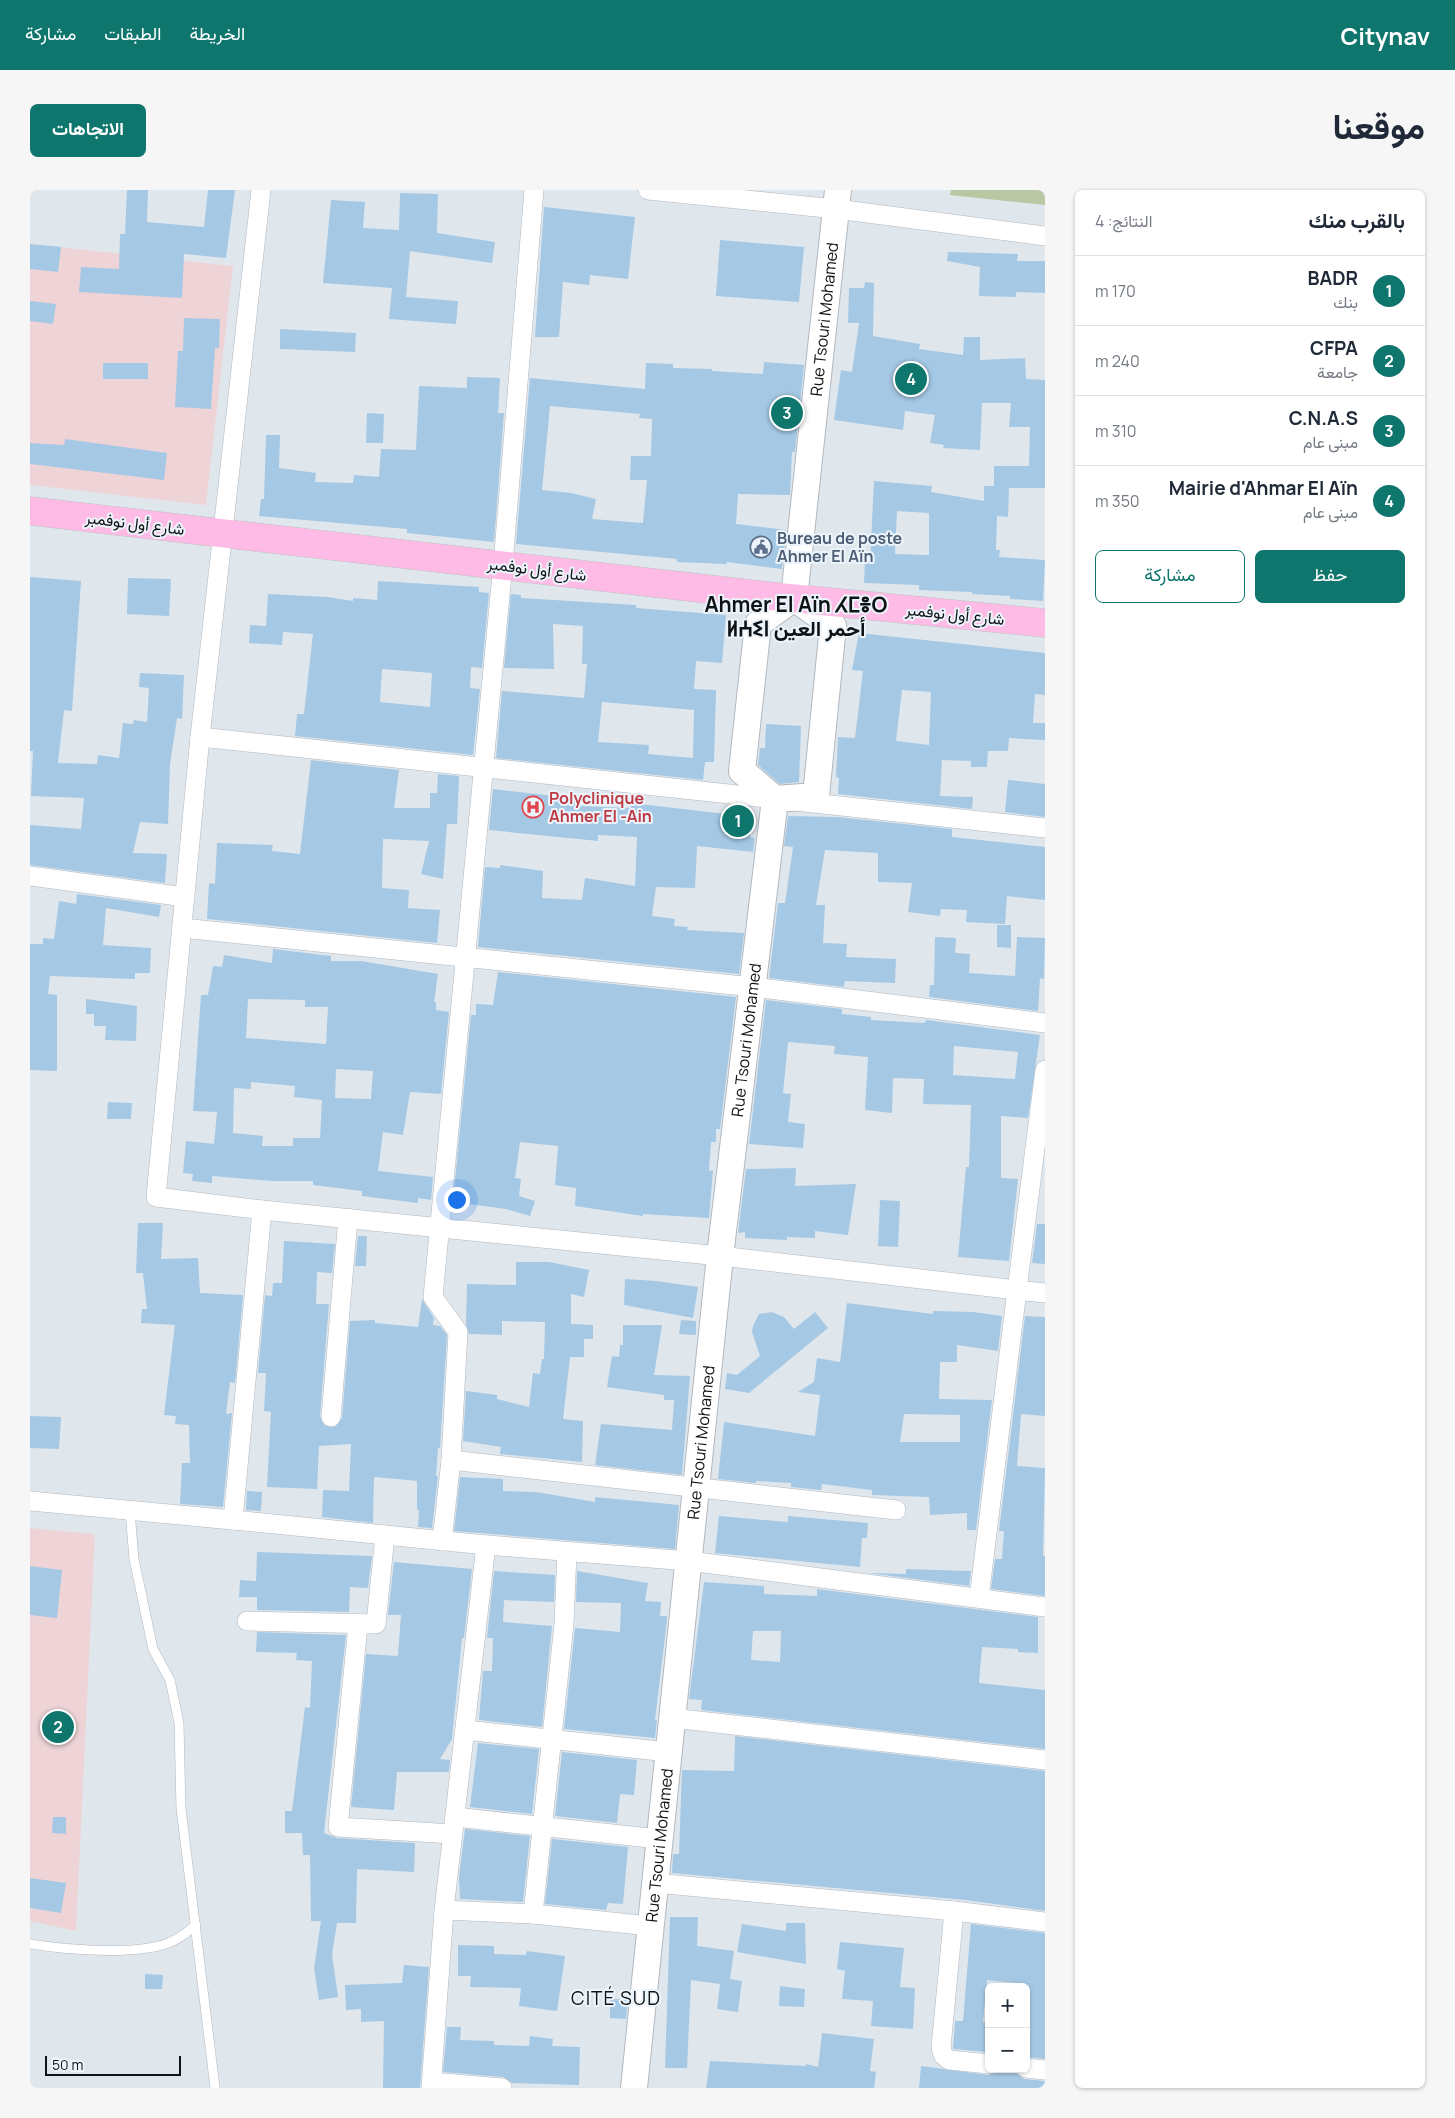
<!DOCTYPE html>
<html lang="ar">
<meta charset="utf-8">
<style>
body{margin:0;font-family:Manrope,Vazirmatn,"Noto Sans Tifinagh",sans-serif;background:#f6f6f7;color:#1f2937;direction:rtl}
.controls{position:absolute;right:15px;bottom:15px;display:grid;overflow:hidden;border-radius:8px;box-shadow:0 1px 4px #0004}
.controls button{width:45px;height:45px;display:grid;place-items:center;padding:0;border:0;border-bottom:1px solid #e0e1e3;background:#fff;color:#1f2937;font:25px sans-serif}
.scale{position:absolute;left:15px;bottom:12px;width:136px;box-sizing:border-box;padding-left:5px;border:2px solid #101315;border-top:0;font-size:14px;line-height:18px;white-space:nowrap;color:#101315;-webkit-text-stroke:4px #ecf4fb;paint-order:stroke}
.you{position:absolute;left:426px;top:1009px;width:18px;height:18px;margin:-12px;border:4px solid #fff;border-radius:50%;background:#1a73e8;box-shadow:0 0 0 8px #1a73e833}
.badge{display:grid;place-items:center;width:32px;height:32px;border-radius:50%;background:#0f766e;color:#fff;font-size:16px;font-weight:700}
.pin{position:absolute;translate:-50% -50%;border:2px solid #fff;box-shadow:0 1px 5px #0006}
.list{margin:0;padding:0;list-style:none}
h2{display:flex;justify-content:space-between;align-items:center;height:65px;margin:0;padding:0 20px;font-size:21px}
h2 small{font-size:16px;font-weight:400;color:#747a83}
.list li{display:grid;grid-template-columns:32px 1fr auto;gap:15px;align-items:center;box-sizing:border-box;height:70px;padding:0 20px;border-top:1px solid #e0e1e3}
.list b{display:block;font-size:19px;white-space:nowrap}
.list p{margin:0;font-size:16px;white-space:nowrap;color:#747a83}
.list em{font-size:16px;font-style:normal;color:#747a83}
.actions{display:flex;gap:10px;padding:15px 20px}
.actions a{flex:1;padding:11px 0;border:1px solid #0f766e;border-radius:8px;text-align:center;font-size:18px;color:#0f766e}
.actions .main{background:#0f766e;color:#fff}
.map{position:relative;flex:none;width:1015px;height:1898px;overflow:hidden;direction:ltr;border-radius:8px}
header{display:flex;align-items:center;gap:30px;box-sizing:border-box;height:70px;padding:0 25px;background:#0f766e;color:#fff}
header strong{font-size:24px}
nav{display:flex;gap:28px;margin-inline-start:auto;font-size:18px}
.intro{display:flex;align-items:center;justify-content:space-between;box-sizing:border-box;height:120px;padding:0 30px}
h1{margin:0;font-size:35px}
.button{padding:12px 22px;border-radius:8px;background:#0f766e;color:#fff;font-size:18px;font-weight:700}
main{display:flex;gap:30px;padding:0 30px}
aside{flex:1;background:#fff;border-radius:8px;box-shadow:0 1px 4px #0004}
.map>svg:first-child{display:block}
.education{fill:#efd4d7}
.green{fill:#b9c7a2}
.building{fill:#a5c8e4;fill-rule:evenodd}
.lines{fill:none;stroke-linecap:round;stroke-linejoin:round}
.lane-casing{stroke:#b1b8bf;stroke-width:10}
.street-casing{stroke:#b1b8bf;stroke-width:20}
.secondary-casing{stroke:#b1b8bf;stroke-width:28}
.primary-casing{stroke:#c1c2c2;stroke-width:29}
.lane{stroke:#fff;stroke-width:9}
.street{stroke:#fff;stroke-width:19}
.secondary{stroke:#fff;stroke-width:26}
.primary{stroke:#febbe6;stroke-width:28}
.labels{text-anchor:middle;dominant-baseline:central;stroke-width:4;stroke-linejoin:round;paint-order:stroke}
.street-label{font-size:16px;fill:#101315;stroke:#ecf4fb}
.service-label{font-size:16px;font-weight:bold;fill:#4e5e75;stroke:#ecf4fb;text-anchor:start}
.health-label{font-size:16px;font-weight:bold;fill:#be3a42;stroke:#ecf4fb;text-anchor:start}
.quarter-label{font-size:19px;letter-spacing:1px;fill:#101315;stroke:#ecf4fb}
.district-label{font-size:21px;font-weight:bold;fill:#101315;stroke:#ecf4fb}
</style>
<header>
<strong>Citynav</strong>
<nav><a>الخريطة</a><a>الطبقات</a><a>مشاركة</a></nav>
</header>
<div class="intro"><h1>موقعنا</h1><a class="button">الاتجاهات</a></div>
<main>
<aside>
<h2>بالقرب منك<small>النتائج: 4</small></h2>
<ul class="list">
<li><span class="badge">1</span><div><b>BADR</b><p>بنك</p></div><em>170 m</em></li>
<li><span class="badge">2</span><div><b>CFPA</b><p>جامعة</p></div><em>240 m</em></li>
<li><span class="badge">3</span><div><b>C.N.A.S</b><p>مبنى عام</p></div><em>310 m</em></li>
<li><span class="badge">4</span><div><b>Mairie d'Ahmar El Aïn</b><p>مبنى عام</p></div><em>350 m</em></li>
</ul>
<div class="actions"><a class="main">حفظ</a><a>مشاركة</a></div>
</aside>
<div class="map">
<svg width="1015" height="1898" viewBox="0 0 1015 1898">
<rect width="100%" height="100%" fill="#dfe7ed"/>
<g class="education">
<polygon points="0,54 203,76 176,315 0,295"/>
<polygon points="0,1338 65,1344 46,1741 0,1731"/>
</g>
<polygon class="green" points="921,0 1015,0 1015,15 920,5"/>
<g class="building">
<polygon points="97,0 118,0 117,32 174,37 178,0 205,0 196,68 154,64 152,108 49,102 51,77 89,79 90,44 95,44"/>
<polygon points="370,3 408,4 407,43 465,52 462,73 380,61 376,107 428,111 426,134 359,129 362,98 293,93 301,10 335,12 333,38 369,40"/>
<polygon points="514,17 605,27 598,89 560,85 559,95 533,92 529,147 505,147"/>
<polygon points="690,50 774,57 769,112 686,106"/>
<polygon points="0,54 31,57 28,82 0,79"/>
<polygon points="918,62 988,64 987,71 1015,71 1015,103 986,102 986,107 949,106 950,77 917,71"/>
<path d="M835,92l9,1 -1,53 47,8 -1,5 44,6 1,-18h16v23l45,-2 1,21 19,1v108h-36l-1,29 -11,-1 -1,34h4l-1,7 46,3 -2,41 -33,-2v-3l-38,-2v-2l-53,-2v-5l-55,-2 1,-22 5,1 4,-81 58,5 -1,6 53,9v-15h10v-20h35l1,-39h-21l2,-24h-29l-2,47 -37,-2 1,-3 -14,-2 5,-28 -30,-4 -2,19 -69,-10 7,-50 11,2 7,-49h-11l1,-35h15zM867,321l32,2v42l-34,-1z"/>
<polygon points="0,111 26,114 23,134 0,131"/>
<polygon points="154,128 190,129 189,158 185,158 181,219 145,217 148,161 153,161"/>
<polygon points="250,139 326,143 325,162 250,159"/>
<path d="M734,172l40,3 -9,87h-3l-2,43 -52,-1 -2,30 50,6 -4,39 -55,-7 -1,2 -49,-2v-3l-161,-15 14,-166 115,11 1,-26 27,1v4l39,1v2l51,3zM520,216l90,8 -1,4 13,1 -1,37h-20l-1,24h17l-4,43 -51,-4 4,-20 -25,-6 -29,-3z"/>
<rect x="73" y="173" width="45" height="16"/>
<polygon points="437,187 470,188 468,223 474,223 464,352 377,343 377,339 229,326 231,309 234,309 236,245 250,245 249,278 286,283 285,292 323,293 324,285 349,287 351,259 386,260 389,196 437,198"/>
<polygon points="337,223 354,224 353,253 336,253"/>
<polygon points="35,249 137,263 134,290 0,274 0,253 34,255"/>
<polygon points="0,387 51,391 42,521 34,520 28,573 67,574 68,565 89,568 93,533 103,534 104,530 117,532 119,498 109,497 110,483 154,485 152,529 147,528 140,574 138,634 110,632 103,663 137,664 135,693 0,675 0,635 51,639 54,608 1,606 3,561 0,561"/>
<polygon points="98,388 141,389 139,426 97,424"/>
<path d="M348,391l101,6v5l10,1 -7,75 -11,-1 -1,21 10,1 -7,66 -178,-19 2,-22h7l9,-80 -30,-2 -1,13 -33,-2 1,-18 16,1 2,-32 59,3 26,4v-3l24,2zM352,479l50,4 -2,34 -50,-5z"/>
<path d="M481,404l10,1v3l115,7v3l90,7 -4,48 -26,-2 -2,28 22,1 -2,72h-9l-2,18 -207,-22 6,-67 82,7 3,-34h-5l1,-38 -30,-2 1,45 -50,-1zM572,512l92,8 -1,48 -45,-4 1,-9 -51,-3z"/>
<path d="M829,443l186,20v42l-10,-1 -2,29h12v17l-36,-2 -1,13h-20l-1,16h-16v-6l-29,-1 -2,36 33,1 -1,12 -134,-15 1,-16 -3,-1 2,-40 17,1 8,-67 -11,-1zM872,500l29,2 -2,53 -33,-4z"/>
<polygon points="736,534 771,536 769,592 750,594 728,575 730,558 735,558"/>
<polygon points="281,570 369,580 364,618 400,618 400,603 407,603 408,584 429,586 427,634 417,634 413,689 391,684 399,651 353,649 352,698 379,700 378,718 410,720 407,753 177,729 179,693 185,694 187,653 243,655 242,661 270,664"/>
<polygon points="978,590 1015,594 1015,627 975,622"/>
<polygon points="463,599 551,609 550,616 601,618 601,613 722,627 720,647 725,648 723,662 667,656 665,698 626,697 622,726 645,729 644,736 658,737 657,740 714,743 709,784 448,757 455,677 470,678 470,675 513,681 512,708 552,710 555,688 605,696 607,647 568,645 568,651 459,640"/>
<polygon points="758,626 807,627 922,639 922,647 1015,657 1015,710 977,706 975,734 936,732 937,720 911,719 910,726 878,722 882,693 848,692 848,663 795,660 786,715 795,715 793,753 817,754 816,767 866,769 865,793 815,791 814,797 739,788 748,713 755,713 763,657 754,656"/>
<polygon points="47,704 131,715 129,727 76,718 73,755 121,758 120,783 105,783 105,789 20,786 18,804 27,805 27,881 0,880 0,754 13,754 13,748 24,749 29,711 46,714"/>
<polygon points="967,735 981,735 981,758 967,757"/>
<polygon points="905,747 926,748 925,763 940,764 939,783 985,786 987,747 1015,748 1014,789 1010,788 1008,821 899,807 900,795 904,795"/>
<path d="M243,759l58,7v5h30l77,13 -4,28h2v8l13,2 -8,82 -31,-2 -7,43 -20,-3 -5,39 55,6 -2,23 -13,-2v5l-56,-7v-5l-49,-6v-4h-41l-60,-5v7l-20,-2 1,-7 -10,-1 3,-32 28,3 3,-32 -24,-1 8,-116h7l5,-29 9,1 2,-12 48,8zM218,809l57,1v7h23l-2,37 -80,-6zM306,879l37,2 -2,28 -36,-1zM221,892l44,4 -1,11 28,3 -2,38h-27v8h-31l1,-10 -30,-3 1,-45 17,1z"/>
<polygon points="468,782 706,807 690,939 686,939 686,952 681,952 679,981 683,980 679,1028 613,1024 613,1026 545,1016 546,998 525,995 528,956 490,952 485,988 491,989 489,1006 505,1011 500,1026 476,1019 423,1012 441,825 446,825 446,814 463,815"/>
<polygon points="56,809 107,816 106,851 75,850 76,836 64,836 64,824 56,824"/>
<path d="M736,810l76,9v5l29,3v3l54,3 1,-3 114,15 -12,83 -27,-2v62l17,1 -9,82 -51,-4 8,-90h3l2,-62 -48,-1 1,-25 -31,-1 -1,35 -27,-3 3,-53 -34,-3 1,-8 -47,-4 -5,51 8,1 -3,28 17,2 -2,24 -54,-4zM924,856l64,6 -3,27 -62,-4z"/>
<polygon points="78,912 102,913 101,929 77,929"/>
<polygon points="766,978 765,996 826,994 818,1045 785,1041 785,1048 757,1047 757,1050 715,1048 715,1042 708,1043 716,979"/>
<polygon points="850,1010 870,1011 868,1057 848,1056"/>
<polygon points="108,1033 133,1033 131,1069 168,1068 170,1103 213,1105 205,1193 200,1192 196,1224 202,1223 193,1317 150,1314 152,1273 160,1273 159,1235 145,1234 146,1226 134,1225 145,1135 111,1133 112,1119 117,1119 113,1083 106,1083"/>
<polygon points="1007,1034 1015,1034 1015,1074 1002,1073"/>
<polygon points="328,1046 337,1046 336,1076 325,1076"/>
<polygon points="254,1051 305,1054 302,1083 287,1082 286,1114 299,1114 290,1226 295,1236 305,1237 312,1228 320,1131 345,1130 345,1133 388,1137 392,1109 404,1128 403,1135 410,1136 417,1145 410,1258 408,1258 406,1286 408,1286 402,1338 388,1337 389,1320 387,1320 387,1291 378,1290 344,1287 343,1333 292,1327 293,1300 319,1301 321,1254 289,1256 287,1299 237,1297 241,1222 234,1221 236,1183 228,1183 235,1105 242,1106 243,1093 252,1093"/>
<polygon points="486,1072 519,1072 559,1080 554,1107 541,1104 541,1134 563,1135 563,1149 554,1149 554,1167 540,1167 533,1229 553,1231 552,1272 470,1264 471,1257 433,1251 436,1201 467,1205 467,1209 499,1217 503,1183 510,1184 512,1169 514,1169 515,1132 472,1131 472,1145 439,1144 436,1134 437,1094 486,1095"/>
<polygon points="595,1089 626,1091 668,1097 663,1128 594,1115"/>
<path d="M817,1113l86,11v-3l40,1 29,4 -4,35 -41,-6v17h-17l-1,37 53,1 -16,130h-9v-17l-37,2 -1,-18 -57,-2v-5l-50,-6 -1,6 -30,-3v-4l-35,-2v2l-38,-4 6,-57 91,14 5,-41 -22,-3 16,-10 3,-24 23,4zM874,1224l56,1v27h-60z"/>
<polygon points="742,1122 754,1127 764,1139 785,1122 798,1138 719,1203 695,1199 697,1183 707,1185 730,1166 722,1142 723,1136 729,1124"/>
<polygon points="995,1126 1015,1127 1015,1226 991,1224 987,1276 1015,1278 1013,1365 1015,1366 1015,1406 961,1399 965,1369 972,1369 974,1341 969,1341"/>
<polygon points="651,1130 666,1131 666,1145 649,1144"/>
<polygon points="593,1135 632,1135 624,1185 660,1186 652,1285 565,1275 571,1234 642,1240 644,1210 634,1210 634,1205 577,1197 582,1166 589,1167 590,1155 593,1155"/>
<polygon points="0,1226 31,1227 29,1259 0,1258"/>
<polygon points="430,1287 473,1289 473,1301 506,1302 565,1312 565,1307 649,1315 645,1359 424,1341"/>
<polygon points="217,1301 232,1302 231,1321 216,1320"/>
<polygon points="689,1326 758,1332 758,1326 838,1333 837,1348 832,1348 830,1377 685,1363"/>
<polygon points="227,1362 342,1366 338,1398 320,1397 319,1422 227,1420 227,1407 209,1407 210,1390 226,1391"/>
<polygon points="364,1372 442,1379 434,1448 432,1448 422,1549 410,1569 420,1570 419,1582 367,1582 364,1620 321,1617 336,1464 368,1466 371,1425 358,1425"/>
<polygon points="0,1376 32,1380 27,1428 0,1425"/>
<polygon points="876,1379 941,1381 939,1396 838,1383 876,1384"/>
<polygon points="464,1381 525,1385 524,1412 474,1410 473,1432 522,1436 512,1537 449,1530 453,1481 462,1481 463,1448 457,1448"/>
<polygon points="547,1381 618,1393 615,1411 631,1412 630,1426 637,1426 637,1430 625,1530 627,1530 625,1548 534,1539 545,1438 590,1442 591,1413 546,1412"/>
<path d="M674,1392l60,4v8l53,2v-7l221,28v36l-20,-1v-3l-36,-2 -3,36 66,7v59l-344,-39 1,-10 -13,-1zM723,1441h28l-1,31 -29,-2z"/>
<polygon points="227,1442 316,1445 294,1643 307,1648 385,1653 384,1682 327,1679 326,1733 307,1733 302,1765 308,1807 289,1810 284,1778 291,1731 281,1731 280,1665 273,1665 272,1643 255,1643 255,1621 262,1621 275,1517 280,1518 282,1471 266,1470 267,1463 226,1462"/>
<polygon points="705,1546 1015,1581 1015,1721 936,1710 642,1683 643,1664 649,1664 652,1580 704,1581"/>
<polygon points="448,1553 509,1559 502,1624 440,1617"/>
<polygon points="532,1562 607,1570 604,1605 590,1604 587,1633 525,1626"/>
<polygon points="23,1627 36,1627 36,1644 22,1643"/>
<polygon points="435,1639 500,1646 493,1712 430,1709 429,1687"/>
<polygon points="522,1649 598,1657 593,1714 578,1713 576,1720 515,1714"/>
<polygon points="0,1688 36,1693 31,1723 0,1718"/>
<polygon points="640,1727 668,1727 667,1756 704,1761 700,1789 712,1791 708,1822 687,1819 690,1794 661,1790 657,1878 635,1878"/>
<polygon points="756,1733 775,1733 776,1774 707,1762 712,1734 756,1741"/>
<polygon points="941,1734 1015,1743 1015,1869 996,1867 996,1797 987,1797 987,1793 957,1790 953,1832 957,1832 956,1862 923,1859 925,1831 933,1831"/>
<polygon points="810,1752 874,1758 870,1797 885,1798 883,1839 841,1836 843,1811 812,1809 815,1781 807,1779"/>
<polygon points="428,1755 464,1756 464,1764 496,1765 497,1761 535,1766 527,1821 489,1816 491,1798 440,1797 441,1786 428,1786"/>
<polygon points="374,1775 399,1777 390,1898 353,1898 354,1831 331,1832 331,1819 316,1820 315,1795 372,1793"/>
<polygon points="115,1784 133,1785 132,1799 115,1799"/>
<polygon points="750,1796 775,1799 774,1817 749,1816"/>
<polygon points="580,1809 598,1809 596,1829 580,1828"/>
<polygon points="417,1837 431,1837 430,1850 464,1851 464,1855 499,1856 500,1846 523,1849 522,1856 550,1857 549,1895 482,1893 473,1887 413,1882"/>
<polygon points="792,1843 844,1849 840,1881 846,1882 844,1898 676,1898 680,1871 776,1876 776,1874 788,1877"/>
<polygon points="891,1876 958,1885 966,1883 986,1883 994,1889 1015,1891 1015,1898 889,1898"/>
</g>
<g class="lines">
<g class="lane-casing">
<g id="lane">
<polyline points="100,1321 104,1369 123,1459 140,1490 149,1533 151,1618 185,1898"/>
<path d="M0,1754c36,6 102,11 136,0 12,-4 20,-11 30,-19"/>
</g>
</g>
<g class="street-casing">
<g id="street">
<polyline points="231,0 170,547 126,1007 232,1020 690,1066 987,1100 949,1408"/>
<polyline points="618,0 806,19 1015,46"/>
<polyline points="170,547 1015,638"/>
<polyline points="0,686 155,707"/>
<polyline points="152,738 723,797 1015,833"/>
<polyline points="1015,880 987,1100 1015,1103"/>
<polyline points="232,1020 203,1330 456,1355 659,1371 1015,1417"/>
<polyline points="301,1227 318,1028"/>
<polyline points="421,1270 866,1320"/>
<polyline points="0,1311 203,1330"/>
<polyline points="412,1351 421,1270 428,1142 403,1107 473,374 504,0"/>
<polyline points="217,1431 346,1434 355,1345"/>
<polyline points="328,1435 308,1637 423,1644"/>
<polyline points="642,1528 1015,1570"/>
<polyline points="435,1540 638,1562"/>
<polyline points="425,1627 629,1649"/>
<polyline points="625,1693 924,1721 1015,1732"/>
<polyline points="414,1720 503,1724 620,1736"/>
<polyline points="924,1721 911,1857 913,1865 919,1870 959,1874"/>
<polyline points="503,1724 534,1434 537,1362"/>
<polyline points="996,1878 1015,1880"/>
<polyline points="402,1892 472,1898"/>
<polyline points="401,1898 414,1720 456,1355"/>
</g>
</g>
<g class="secondary-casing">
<g id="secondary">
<path id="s1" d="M745,609l-33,-28 16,-147 36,-26 44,-408"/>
<path id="s2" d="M604,1898l86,-832 55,-457 41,-3 17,-170 -39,-28"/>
</g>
</g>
<g class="primary-casing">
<polyline id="primary" points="0,321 729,405 1015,433"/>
</g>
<use href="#lane" class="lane"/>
<use href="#street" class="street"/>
<use href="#secondary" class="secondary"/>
<use href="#primary" class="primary"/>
</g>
<defs>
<g id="civic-ring" transform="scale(1.125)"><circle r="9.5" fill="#ecf4fb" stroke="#5c6f8a" stroke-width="1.5"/><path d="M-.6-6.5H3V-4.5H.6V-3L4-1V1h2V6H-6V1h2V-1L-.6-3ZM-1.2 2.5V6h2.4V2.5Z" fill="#5c6f8a"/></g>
<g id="hospital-ring" transform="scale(1.125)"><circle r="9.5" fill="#ecf4fb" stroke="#e0444e" stroke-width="1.5"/><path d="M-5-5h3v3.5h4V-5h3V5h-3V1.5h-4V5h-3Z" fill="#e0444e"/></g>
</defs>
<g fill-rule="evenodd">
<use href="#civic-ring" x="731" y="357"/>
<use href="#hospital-ring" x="503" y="617"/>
</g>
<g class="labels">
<g class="street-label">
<text stroke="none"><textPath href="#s1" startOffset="516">Rue Tsouri Mohamed</textPath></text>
<text transform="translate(105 333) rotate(7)">شارع أول نوفمبر</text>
<text transform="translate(507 379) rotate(7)">شارع أول نوفمبر</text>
<text transform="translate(925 424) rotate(6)">شارع أول نوفمبر</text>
<text stroke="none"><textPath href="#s2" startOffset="1054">Rue Tsouri Mohamed</textPath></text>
<text stroke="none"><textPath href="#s2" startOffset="649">Rue Tsouri Mohamed</textPath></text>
<text stroke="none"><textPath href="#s2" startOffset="244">Rue Tsouri Mohamed</textPath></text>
</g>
<g class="service-label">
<text x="747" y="348">Bureau de poste<tspan x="747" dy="18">Ahmer El Aïn</tspan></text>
</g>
<g class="health-label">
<text x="519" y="608">Polyclinique<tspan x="519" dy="18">Ahmer El -Ain</tspan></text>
</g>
<g class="quarter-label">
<text x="586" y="1808">CITÉ SUD</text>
</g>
<g class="district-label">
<text x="766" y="414">Ahmer El Aïn ⵃⵎⴻⵔ<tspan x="766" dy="24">ⵍⵄⵉⵏ أحمر العين</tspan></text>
</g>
</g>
</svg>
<div class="controls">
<button>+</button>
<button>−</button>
</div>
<div class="scale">50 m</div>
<div class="you"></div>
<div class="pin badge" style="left:708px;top:631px">1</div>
<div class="pin badge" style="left:28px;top:1537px">2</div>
<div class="pin badge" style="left:757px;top:223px">3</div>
<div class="pin badge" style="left:881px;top:189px">4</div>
</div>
</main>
